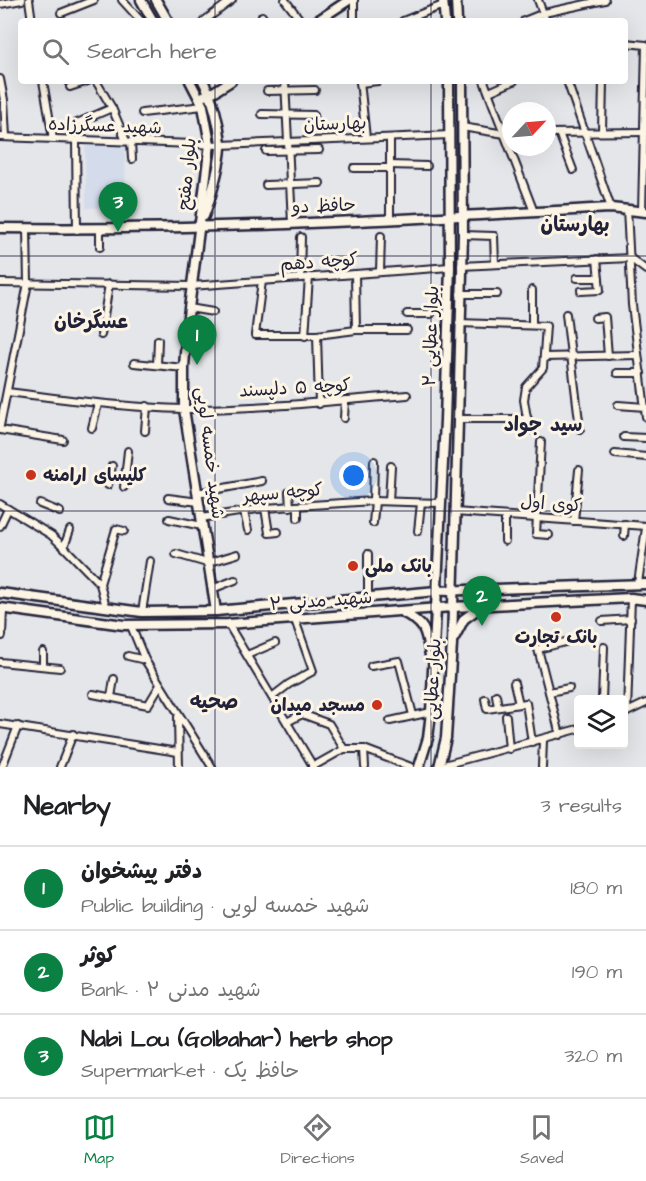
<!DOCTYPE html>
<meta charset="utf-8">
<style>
body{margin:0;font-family:"Architects Daughter","Playpen Sans Arabic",sans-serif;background:#f2f2f2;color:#202124}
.controls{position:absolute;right:18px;bottom:18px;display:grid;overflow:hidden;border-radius:6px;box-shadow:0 6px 24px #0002}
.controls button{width:54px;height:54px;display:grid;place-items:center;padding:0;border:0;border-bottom:2px solid #e0e0e0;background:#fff;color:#202124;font:30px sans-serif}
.compass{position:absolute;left:502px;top:102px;width:54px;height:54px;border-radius:50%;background:#fff;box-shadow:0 6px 24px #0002;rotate:64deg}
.you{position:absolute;left:354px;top:476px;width:21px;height:21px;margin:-15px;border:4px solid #fff;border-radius:50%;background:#1a73e8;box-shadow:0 0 0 9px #1a73e833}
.badge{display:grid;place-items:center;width:39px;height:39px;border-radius:50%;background:#0b8043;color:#fff;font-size:20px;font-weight:700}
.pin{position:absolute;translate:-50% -50px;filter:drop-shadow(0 2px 3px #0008)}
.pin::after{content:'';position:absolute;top:32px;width:21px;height:18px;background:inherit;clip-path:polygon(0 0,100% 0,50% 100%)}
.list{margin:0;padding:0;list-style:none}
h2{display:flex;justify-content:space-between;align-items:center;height:78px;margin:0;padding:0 24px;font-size:26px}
h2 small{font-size:20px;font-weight:400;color:#757577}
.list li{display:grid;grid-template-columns:39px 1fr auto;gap:18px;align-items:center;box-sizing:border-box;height:84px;padding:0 24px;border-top:2px solid #e0e0e0}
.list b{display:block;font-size:22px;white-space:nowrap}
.list p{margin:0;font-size:20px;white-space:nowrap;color:#757577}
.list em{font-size:20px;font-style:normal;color:#757577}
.icon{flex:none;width:33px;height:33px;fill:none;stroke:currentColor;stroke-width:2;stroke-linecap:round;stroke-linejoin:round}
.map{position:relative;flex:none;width:646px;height:767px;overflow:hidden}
.search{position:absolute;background:#fff;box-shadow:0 6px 24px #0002;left:18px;right:18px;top:18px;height:66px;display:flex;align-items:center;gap:15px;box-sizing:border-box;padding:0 21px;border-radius:6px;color:#757577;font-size:22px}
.sheet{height:330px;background:#fff}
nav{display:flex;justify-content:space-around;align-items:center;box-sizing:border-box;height:84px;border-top:2px solid #e0e0e0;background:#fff;font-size:16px;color:#757577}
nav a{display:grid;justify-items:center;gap:3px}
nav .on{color:#0b8043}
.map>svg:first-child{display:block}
.built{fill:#d4dcec}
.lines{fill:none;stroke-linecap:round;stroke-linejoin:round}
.street-casing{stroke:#22223b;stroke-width:10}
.secondary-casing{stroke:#22223b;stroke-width:13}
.street{stroke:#fcf5e5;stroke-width:6}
.secondary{stroke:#fcf5e5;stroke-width:8}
.grid{fill:none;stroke:#22223b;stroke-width:1.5;stroke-opacity:0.55}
.poi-dot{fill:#c8321e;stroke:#fcf5e5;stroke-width:2}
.labels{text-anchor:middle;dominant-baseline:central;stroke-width:6;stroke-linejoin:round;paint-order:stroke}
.street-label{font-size:18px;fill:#22223b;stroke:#fcf5e5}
.poi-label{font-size:18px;font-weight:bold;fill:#22223b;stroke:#fcf5e5;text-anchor:start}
.neighbourhood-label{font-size:20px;font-weight:bold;fill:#22223b;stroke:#fcf5e5}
</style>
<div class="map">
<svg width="646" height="767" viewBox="0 0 646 767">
<rect width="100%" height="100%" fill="#e5e6e9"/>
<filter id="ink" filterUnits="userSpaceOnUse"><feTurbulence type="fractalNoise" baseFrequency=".0167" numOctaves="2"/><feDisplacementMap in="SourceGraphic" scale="12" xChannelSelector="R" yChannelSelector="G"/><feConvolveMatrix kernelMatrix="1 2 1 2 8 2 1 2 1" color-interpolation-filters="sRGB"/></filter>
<g filter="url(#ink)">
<polygon class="built" points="125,145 126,207 86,208 85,146"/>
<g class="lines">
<g class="street-casing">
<g id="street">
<polyline points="29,0 32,21"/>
<polyline points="122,0 141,21"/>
<polyline points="285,0 301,21"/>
<polyline points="354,0 354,21"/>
<polyline points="538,0 546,21"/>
<polyline points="0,4 22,0"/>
<polyline points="61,13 94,0"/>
<polyline points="262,16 265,21"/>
<polyline points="204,21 232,0"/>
<polyline points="403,21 443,5"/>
<polyline points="524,21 544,13 605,0"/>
<polyline points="625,43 646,45 642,211"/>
<polyline points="0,79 4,100 6,137"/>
<polyline points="43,81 53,139"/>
<polyline points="96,81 112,108 126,141"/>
<polyline points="285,81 292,223"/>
<polyline points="360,81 366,138"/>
<polyline points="484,81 534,212"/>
<polyline points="567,81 611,208"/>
<polyline points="360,83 378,81"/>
<polyline points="70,87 88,81"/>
<polyline points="267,91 315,90"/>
<polyline points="489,92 514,81"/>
<polyline points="142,113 203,106"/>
<polyline points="262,114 314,115"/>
<polyline points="77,123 112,108"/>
<polyline points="462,127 511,135"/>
<polyline points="602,131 603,81"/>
<polyline points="547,133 646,132"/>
<polyline points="559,133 573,170"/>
<polyline points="0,137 221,145 450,135"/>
<polyline points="390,138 390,220"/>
<polyline points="76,140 77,230"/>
<polyline points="131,142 132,159"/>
<polyline points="266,151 319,150"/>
<polyline points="390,165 427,166"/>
<polyline points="354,168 390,168"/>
<polyline points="266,185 320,183"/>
<polyline points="627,209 632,305 646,417"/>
<polyline points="100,230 100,247"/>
<polyline points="463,235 494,236 495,264"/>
<polyline points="461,266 630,258 646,270"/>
<polyline points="380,272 381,236"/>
<polyline points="355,274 356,330"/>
<polyline points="300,278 301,237"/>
<polyline points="577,278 599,278"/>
<polyline points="262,281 255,335 317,335"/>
<polyline points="0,283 191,286 450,267"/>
<polyline points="581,291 600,290 597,259"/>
<polyline points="460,294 497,294"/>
<polyline points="189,308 213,312"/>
<polyline points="407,314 431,314"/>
<polyline points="566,314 580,429"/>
<polyline points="595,318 605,317 608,356"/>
<polyline points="459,323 546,326 543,368 526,387 524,400 529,430"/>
<polyline points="532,325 532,290"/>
<polyline points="101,335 109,284"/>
<polyline points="305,336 309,277"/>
<polyline points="544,357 638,355"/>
<polyline points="134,363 184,368"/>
<polyline points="157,365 158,340"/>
<polyline points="617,373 641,373"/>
<path d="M7,392c59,7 118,16 177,17 75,0 149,-8 223,-14"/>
<polyline points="319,404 317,335 356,330 407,330"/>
<polyline points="618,405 645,407"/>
<polyline points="344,418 345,400"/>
<polyline points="458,419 528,419"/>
<polyline points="0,426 28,283 27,229"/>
<polyline points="92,428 98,404"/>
<polyline points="0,430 63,440"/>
<polyline points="145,431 147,406"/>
<polyline points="624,437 646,438"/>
<polyline points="541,442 536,534 549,535"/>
<polyline points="615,454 646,457"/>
<polyline points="108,485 112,466"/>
<polyline points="124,487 128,451"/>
<polyline points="289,492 290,507"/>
<polyline points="197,493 262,481"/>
<polyline points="168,498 199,502"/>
<polyline points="373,501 374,461"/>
<polyline points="389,501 391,466"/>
<polyline points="0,504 51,535 64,547 100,584 106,607"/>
<polyline points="40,504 60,512"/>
<polyline points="298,506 298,518"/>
<polyline points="265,508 269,533 278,532"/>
<polyline points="244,512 248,530"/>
<polyline points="455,512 646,526"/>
<polyline points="201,518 265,508 373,501 440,503"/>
<polyline points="169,519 202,526"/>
<polyline points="574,521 579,470"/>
<polyline points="373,523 375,501"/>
<polyline points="0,526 8,509"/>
<polyline points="418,531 421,503"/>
<polyline points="624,536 625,524"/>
<polyline points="505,541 505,516"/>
<polyline points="64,547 70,530"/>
<polyline points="176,554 207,563 237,554"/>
<polyline points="638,583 646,528"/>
<polyline points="100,584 116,529 124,531"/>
<polyline points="212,589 235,580"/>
<polyline points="368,598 368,554"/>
<polyline points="142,612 150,561"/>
<polyline points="602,621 631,619"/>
<polyline points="228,624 313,766"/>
<polyline points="131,626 145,660 212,767"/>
<polyline points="2,636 3,608"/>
<polyline points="247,655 275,643"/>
<polyline points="128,656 145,660"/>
<polyline points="0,662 60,668"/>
<polyline points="43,666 43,652"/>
<polyline points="371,666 399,661 413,715"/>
<polyline points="514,683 519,704"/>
<polyline points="549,692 569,688"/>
<polyline points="93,694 148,705 160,685"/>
<polyline points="496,695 498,707"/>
<polyline points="111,697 114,679"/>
<polyline points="272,697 289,684 313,671 295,620"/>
<polyline points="485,699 487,709 526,703 532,742"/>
<polyline points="602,700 604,647"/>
<polyline points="627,712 631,598"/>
<polyline points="625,713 646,703"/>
<polyline points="506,716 509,749"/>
<polyline points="178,717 179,767"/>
<polyline points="390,721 431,712"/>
<polyline points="287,722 302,714 329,724 344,749"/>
<polyline points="0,724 178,752"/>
<polyline points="560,735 538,649 569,641"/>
<polyline points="364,749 365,767"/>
<polyline points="440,766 578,729"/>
<polyline points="2,767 18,726"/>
<polyline points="60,767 73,734"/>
<polyline points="312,767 344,749 364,749 411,767"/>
<polyline points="542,767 543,740"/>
</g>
</g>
<g class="secondary-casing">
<g id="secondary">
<polyline points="141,0 153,21"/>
<polyline points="156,0 168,21"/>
<polyline points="443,0 445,21"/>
<polyline points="456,0 457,21"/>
<polyline points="317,21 349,0"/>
<polyline points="190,81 203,106 210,144 187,324 184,368 184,409 216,611"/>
<path d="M203,81c10,17 16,42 18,62 1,16 -11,58 -17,73"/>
<polyline points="199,98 215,91 231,81"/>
<path d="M0,228c204,3 408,-9 611,-20l35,4"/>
<polyline points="0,593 142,612 216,611 437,591 646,584"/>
<polyline points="0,608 124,625 228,624 452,607 631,598 646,600"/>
<path d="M402,612c24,12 24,19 28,44"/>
<polyline points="454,638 464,619 482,606"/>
<polyline points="419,767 428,738 431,712 445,420 450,267 449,81"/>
<polyline points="439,767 446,738 452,644 463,235 462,81"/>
</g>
</g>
<use href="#street" class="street"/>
<use href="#secondary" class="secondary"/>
</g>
</g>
<path class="grid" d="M215,0v21M431,0v21M215,81v686M431,81v686M0,256h646M0,511h646"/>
<g class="poi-dot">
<circle cx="31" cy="475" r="6"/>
<circle cx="353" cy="566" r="6"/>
<circle cx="556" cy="617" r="6"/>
<circle cx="377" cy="705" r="6"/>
</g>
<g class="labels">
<g class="street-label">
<text transform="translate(335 124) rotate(-2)">بهارستان</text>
<text transform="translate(105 126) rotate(2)">شهید عسگرزاده</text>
<text transform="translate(187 174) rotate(-85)">بلوار مفتح</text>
<text transform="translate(324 206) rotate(-2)">حافظ دو</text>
<text transform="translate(319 262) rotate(-4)">کوچه دهم</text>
<text transform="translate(431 336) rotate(-88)">بلوار عطایی ۲</text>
<text transform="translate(295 388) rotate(-3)">کوچه ۵ دلپسند</text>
<text transform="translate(210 453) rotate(83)">شهید خمسه لویی</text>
<text transform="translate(283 493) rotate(-5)">کوچه سپهر</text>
<text transform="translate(551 504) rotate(4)">کوی اول</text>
<text transform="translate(321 601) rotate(-4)">شهید مدنی ۲</text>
<text transform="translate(433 679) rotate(-87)">بلوار عطایی</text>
</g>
<g class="poi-label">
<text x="43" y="475">کلیسای ارامنه</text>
<text x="365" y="566">بانک ملی</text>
<text x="556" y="637" text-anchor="middle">بانک تجارت</text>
<text x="365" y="705" text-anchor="end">مسجد میدان</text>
</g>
<g class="neighbourhood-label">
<text x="575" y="225">بهارستان</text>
<text x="91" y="322">عسگرخان</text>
<text x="543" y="425">سید جواد</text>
<text x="214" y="702">صحیه</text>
</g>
</g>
</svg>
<div class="controls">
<button><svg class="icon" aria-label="layers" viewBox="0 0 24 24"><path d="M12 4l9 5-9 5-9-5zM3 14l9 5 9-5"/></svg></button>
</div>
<svg class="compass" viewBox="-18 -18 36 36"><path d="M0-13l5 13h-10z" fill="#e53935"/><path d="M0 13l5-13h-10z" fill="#757577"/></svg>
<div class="you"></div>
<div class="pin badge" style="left:197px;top:365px">1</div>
<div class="pin badge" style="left:482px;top:626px">2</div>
<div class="pin badge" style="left:118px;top:232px">3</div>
<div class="search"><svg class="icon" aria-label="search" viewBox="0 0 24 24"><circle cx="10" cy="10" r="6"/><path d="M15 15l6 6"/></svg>Search here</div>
</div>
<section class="sheet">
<h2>Nearby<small>3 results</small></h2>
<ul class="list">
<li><span class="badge">1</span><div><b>دفتر پیشخوان</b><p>Public building · شهید خمسه لویی</p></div><em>180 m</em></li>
<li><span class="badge">2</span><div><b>کوثر</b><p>Bank · شهید مدنی ۲</p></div><em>190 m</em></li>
<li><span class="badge">3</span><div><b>Nabi Lou (Golbahar) herb shop</b><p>Supermarket · حافظ یک</p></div><em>320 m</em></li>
</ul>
</section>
<nav>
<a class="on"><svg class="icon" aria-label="map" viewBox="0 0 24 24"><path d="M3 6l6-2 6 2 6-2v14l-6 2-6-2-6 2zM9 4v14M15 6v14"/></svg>Map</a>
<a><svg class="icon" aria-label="directions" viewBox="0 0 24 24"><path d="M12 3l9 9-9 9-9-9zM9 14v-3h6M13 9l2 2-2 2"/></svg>Directions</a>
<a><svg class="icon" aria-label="saved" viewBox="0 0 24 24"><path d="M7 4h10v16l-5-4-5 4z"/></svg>Saved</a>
</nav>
